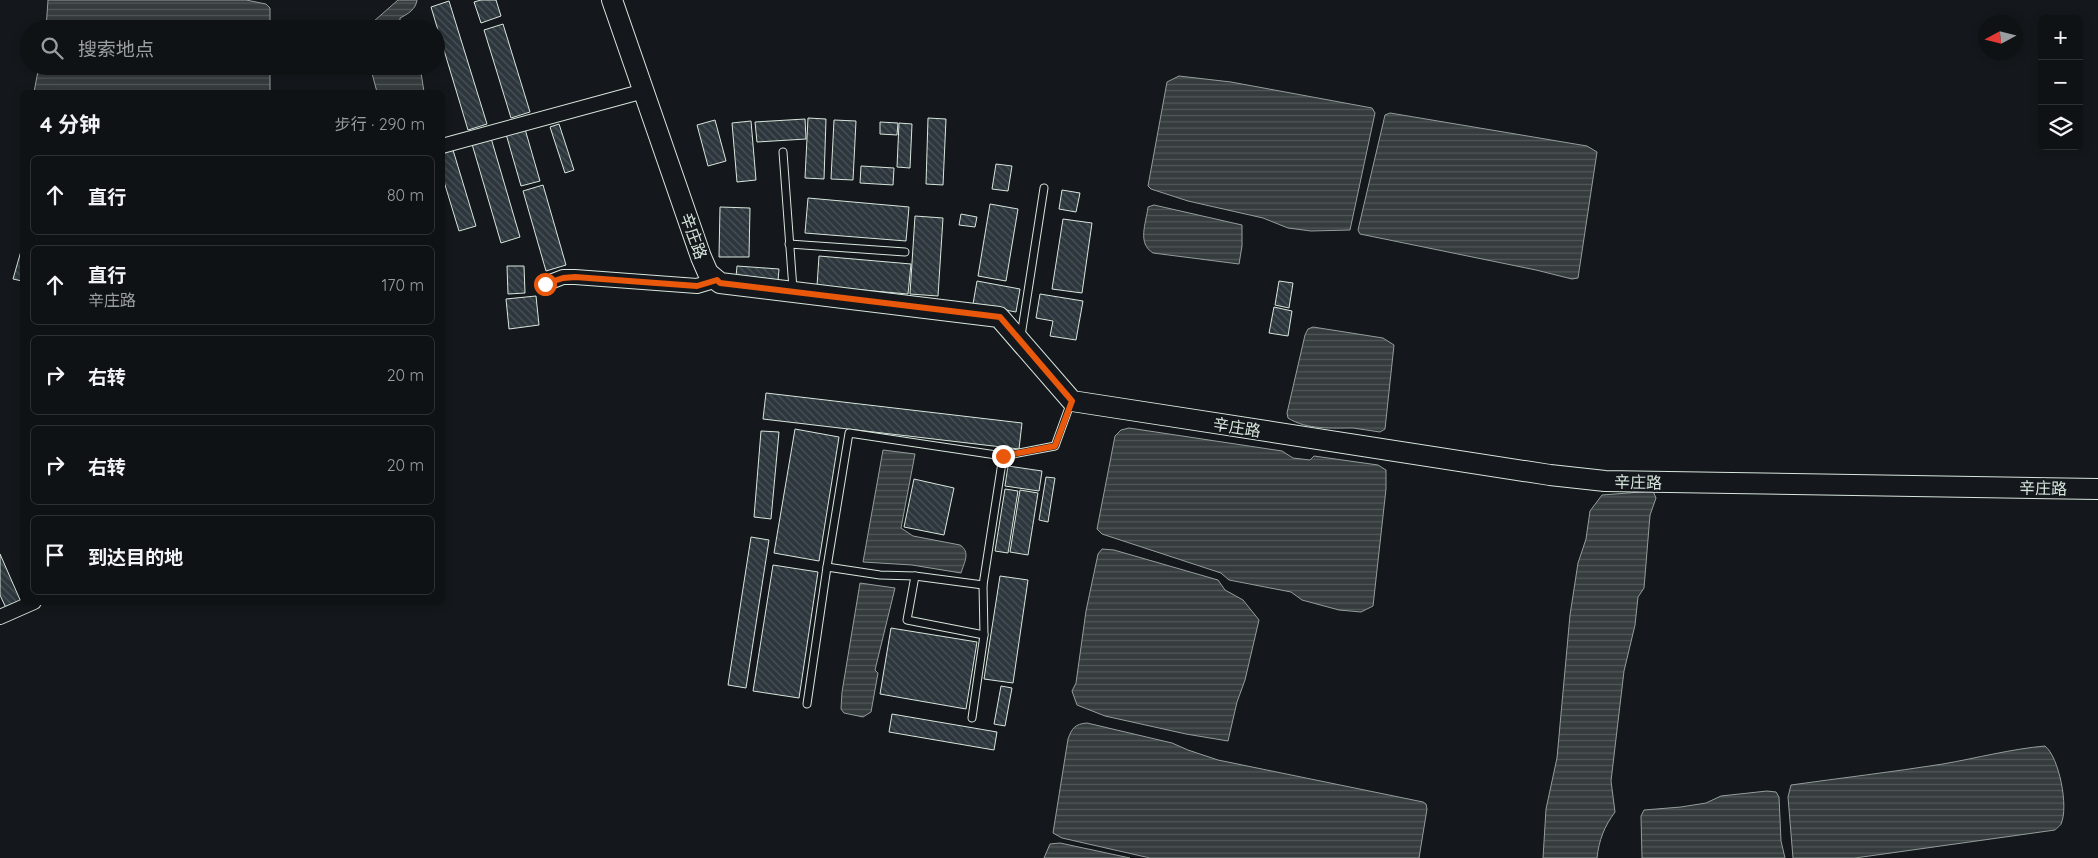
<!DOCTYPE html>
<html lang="zh">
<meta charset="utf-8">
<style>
body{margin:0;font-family:Quicksand,"Noto Sans SC",sans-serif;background:#1d2022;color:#f1f3f6}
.controls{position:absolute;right:15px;top:15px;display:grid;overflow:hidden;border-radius:8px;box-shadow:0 2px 8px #0003}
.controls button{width:45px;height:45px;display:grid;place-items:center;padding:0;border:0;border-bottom:1px solid #2f3234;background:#0f1215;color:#f1f3f6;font:25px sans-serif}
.compass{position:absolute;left:1978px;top:15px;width:45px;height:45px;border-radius:50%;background:#0f1215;box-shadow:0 2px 8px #0003;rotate:263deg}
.stop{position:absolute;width:15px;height:15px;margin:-11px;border:4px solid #ea580c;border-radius:50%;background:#fff}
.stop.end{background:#ea580c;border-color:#fff;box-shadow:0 1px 5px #0008}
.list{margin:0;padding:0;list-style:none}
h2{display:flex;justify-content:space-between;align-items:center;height:65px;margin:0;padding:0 20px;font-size:21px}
h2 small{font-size:16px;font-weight:400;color:#9b9ea0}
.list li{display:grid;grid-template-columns:32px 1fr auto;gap:15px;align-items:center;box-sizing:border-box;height:80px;margin:0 10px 10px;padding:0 10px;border:1px solid #2f3234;border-radius:8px}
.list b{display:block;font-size:19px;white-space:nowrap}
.list p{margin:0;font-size:16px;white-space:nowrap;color:#9b9ea0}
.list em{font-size:16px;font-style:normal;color:#9b9ea0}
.icon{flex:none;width:28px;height:28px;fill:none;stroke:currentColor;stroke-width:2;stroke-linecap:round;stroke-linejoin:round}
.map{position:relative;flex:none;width:2098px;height:858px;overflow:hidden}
.search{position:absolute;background:#0f1215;box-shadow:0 2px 8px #0003;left:20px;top:20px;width:425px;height:55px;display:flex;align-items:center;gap:12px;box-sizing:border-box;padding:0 18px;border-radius:28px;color:#9b9ea0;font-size:19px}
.panel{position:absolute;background:#0f1215;box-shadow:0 2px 8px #0003;left:20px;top:90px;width:425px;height:515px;border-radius:8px}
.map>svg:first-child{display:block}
.water{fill:url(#water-rules);stroke:#939e99}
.building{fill:url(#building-back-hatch);stroke:#d8e6dc}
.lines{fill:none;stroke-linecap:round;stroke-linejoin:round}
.lane-casing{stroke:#d8e6dc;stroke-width:9}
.street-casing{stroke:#d8e6dc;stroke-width:16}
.secondary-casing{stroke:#d8e6dc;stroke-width:22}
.lane{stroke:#14181c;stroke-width:7}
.street{stroke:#14181c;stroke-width:14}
.secondary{stroke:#14181c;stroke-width:20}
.route{stroke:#ea580c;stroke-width:6}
.labels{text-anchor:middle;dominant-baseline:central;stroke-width:4;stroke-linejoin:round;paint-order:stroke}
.street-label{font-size:16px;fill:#d8e6dc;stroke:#14181c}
</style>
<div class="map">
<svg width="2098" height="858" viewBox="0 0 2098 858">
<defs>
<pattern id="water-rules" width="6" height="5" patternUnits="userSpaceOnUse" patternTransform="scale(1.25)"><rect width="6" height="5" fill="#363b3e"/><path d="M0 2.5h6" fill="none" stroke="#525759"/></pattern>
<pattern id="building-back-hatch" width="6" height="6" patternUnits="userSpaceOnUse" patternTransform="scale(1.25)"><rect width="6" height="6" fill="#2c363c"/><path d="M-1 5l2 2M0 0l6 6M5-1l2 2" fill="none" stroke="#4a5358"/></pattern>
</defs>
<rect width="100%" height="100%" fill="#14181c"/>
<g class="water">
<polygon points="48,0 246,0 266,4 270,8 270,29 46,29"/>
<path d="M398,0h19c-1,9 -9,14 -17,18v11h-35z"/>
<polygon points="39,66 270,66 270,92 34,92"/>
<polygon points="370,66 420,66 424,92 377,92"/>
<polygon points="1179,76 1231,82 1372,108 1375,113 1350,230 1311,231 1288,228 1263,218 1188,201 1151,189 1148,186 1167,82"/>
<polygon points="1390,113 1587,146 1597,152 1578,278 1572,279 1536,270 1360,234 1358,230 1385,115"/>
<path d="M1154,205l88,20v21l-3,18 -86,-11c-16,-10 -7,-29 -5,-46z"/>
<path d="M1313,327l70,11 11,7 -9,84 -5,3c-9,-1 -18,-3 -27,-4 -21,0 -46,2 -65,-10l-1,-5 18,-78 3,-6z"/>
<polygon points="1129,428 1282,451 1293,458 1310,460 1314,456 1378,465 1386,470 1386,489 1373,606 1361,612 1339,610 1302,600 1291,592 1229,580 1221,573 1102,534 1097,529 1115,436 1121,430"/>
<path d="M883,450l32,4 -14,74 12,8 47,9c11,7 4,18 1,28l-49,-8 -49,-3z"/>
<path d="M1653,491l3,7 -6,17 -6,73 -6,9 -3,28 -11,46 -13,110 4,31c-11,15 -16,28 -18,46h-54l3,-49 11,-51 13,-143 8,-52 8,-24 4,-28 12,-16z"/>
<polygon points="1102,549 1114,550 1218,580 1225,590 1243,600 1259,620 1245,680 1237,702 1228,741 1186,734 1105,716 1077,705 1072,691 1076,683 1086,611 1098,554"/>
<polygon points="860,583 895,588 875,670 878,673 871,712 863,717 844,713 841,709 842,692"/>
<path d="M1087,723l85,20 16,7 30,10 205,42 3,2 1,5 -8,49h-269l-88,-20 -9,-5 15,-94c4,-11 7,-15 19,-16z"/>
<path d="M2045,746c14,11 24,61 16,78 0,1 -5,5 -6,6l-200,28h-62l-5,-61 3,-12c50,-7 101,-13 152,-21 34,-6 68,-15 102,-18z"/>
<polygon points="1767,791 1776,792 1779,797 1781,841 1785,858 1642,858 1641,816 1644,810 1681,807 1706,803 1721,796"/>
<polygon points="1060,843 1130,858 1044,858 1050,844"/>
</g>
<g class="building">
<polygon points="481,0 496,0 501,16 481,23 474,2"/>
<polygon points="449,1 487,124 468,130 431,7"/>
<polygon points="503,24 530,112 511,118 484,30"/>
<polygon points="808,118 826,119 824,179 805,178"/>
<polygon points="928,118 946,119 943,185 926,184"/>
<polygon points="805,119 806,139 757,142 755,122"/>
<polygon points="715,120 726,161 708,166 697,125"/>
<polygon points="834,120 856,121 853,180 831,179"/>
<polygon points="751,121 756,180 737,182 732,123"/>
<polygon points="880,122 898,123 897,135 880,134"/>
<polygon points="899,123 912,124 910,168 897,167"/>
<polygon points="559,124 574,170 565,173 550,127"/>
<polygon points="525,129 540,181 521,186 506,134"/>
<polygon points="491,138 520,237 501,243 472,144"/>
<polygon points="453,150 476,226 459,231 442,175 442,154"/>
<polygon points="996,164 1012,166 1008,191 992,189"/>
<polygon points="861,166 894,168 893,185 860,183"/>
<polygon points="543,185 566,265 546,271 523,191"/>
<polygon points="1062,190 1080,193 1076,212 1059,209"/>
<polygon points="808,198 909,207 906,241 805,233"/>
<polygon points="990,204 1018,209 1006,281 978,276"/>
<polygon points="720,207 750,208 749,257 719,257"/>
<polygon points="961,214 977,217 975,227 959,225"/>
<polygon points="915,216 943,218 938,296 910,294"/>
<polygon points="1063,219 1092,223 1082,293 1052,289"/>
<polygon points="21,251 22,251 22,281 13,279"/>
<polygon points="819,256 911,264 908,294 817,286"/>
<polygon points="507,266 524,266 525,293 508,294"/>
<polygon points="737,266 779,269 778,281 736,277"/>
<polygon points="977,281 1020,289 1016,312 973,304"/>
<polygon points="1279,281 1293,283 1289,308 1275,305"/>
<polygon points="1040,294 1083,301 1076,340 1050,336 1053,321 1036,318"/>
<polygon points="536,296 539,325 509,329 506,299"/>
<polygon points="1274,307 1292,311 1288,336 1269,333"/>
<polygon points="766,393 1022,423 1019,449 763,419"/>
<polygon points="795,429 839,437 819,561 774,553"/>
<polygon points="761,431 779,432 771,519 754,517"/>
<polygon points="1008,466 1042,471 1039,491 1005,486"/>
<polygon points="1046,477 1055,478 1048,522 1039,520"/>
<polygon points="914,479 954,488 944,535 904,527"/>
<polygon points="1005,489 1018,491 1008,553 995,551"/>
<polygon points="1020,490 1038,493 1028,555 1010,552"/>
<polygon points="751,537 769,540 746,688 728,685"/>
<polygon points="0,554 21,602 6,608 0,595"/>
<polygon points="773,565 818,572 799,698 753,691"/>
<polygon points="1000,576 1028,580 1013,683 984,679"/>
<polygon points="891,628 977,642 966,709 880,694"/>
<polygon points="1001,686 1012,688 1005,726 994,724"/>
<polygon points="892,714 997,732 994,750 889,732"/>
</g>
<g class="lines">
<g class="lane-casing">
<g id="lane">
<polyline points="783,152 793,289"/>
<polyline points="789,244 905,252"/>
<polyline points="1021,336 1044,188"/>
<polyline points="827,567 880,575 915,576 983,585"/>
<polyline points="915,576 907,620 984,635"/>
<polyline points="807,704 827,567 849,433 1003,456 1055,446 1071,402"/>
<polyline points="972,718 984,635 983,585 1003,456"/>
</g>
</g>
<g class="street-casing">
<g id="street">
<polyline points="442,146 644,91"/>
<polyline points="545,284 563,277 575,277 697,286 717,280"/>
<polyline points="0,617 34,602"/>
</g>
</g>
<g class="secondary-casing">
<polyline id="secondary" points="612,0 701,257 708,273 720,283 999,317 1072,401 1550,475 1605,481 2098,489"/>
</g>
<use href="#lane" class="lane"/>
<use href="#street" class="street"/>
<use href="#secondary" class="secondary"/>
</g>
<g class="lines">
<polyline class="route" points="545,284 563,278 575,277 697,286 717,280 720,283 1000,317 1072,401 1055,446 1003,456"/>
</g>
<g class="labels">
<g class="street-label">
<text transform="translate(694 236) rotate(70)">辛庄路</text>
<text transform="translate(1237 427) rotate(9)">辛庄路</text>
<text transform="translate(1638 482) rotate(1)">辛庄路</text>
<text transform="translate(2043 488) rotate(1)">辛庄路</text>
</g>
</g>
</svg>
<div class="controls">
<button>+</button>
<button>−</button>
<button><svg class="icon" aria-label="layers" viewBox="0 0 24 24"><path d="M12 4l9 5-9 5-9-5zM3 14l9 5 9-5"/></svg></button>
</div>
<svg class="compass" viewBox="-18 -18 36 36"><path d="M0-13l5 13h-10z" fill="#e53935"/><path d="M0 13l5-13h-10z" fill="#9b9ea0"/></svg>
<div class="stop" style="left:545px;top:284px"></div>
<div class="stop end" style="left:1003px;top:456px"></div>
<div class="search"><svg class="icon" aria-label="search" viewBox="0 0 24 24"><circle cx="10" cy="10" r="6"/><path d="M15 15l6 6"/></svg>搜索地点</div>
<section class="panel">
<h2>4 分钟<small>步行 · 290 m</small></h2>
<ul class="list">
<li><svg class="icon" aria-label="ahead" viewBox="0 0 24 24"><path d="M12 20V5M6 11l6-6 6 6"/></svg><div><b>直行</b></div><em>80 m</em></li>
<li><svg class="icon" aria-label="ahead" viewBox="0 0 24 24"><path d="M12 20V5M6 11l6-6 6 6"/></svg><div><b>直行</b><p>辛庄路</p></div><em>170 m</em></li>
<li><svg class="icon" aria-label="right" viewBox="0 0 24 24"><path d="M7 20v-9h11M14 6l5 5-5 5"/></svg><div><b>右转</b></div><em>20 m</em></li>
<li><svg class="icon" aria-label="right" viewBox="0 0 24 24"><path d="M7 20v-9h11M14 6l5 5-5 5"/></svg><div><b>右转</b></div><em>20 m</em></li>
<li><svg class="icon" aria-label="arrive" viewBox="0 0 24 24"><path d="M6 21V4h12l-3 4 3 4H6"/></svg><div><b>到达目的地</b></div></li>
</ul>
</section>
</div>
